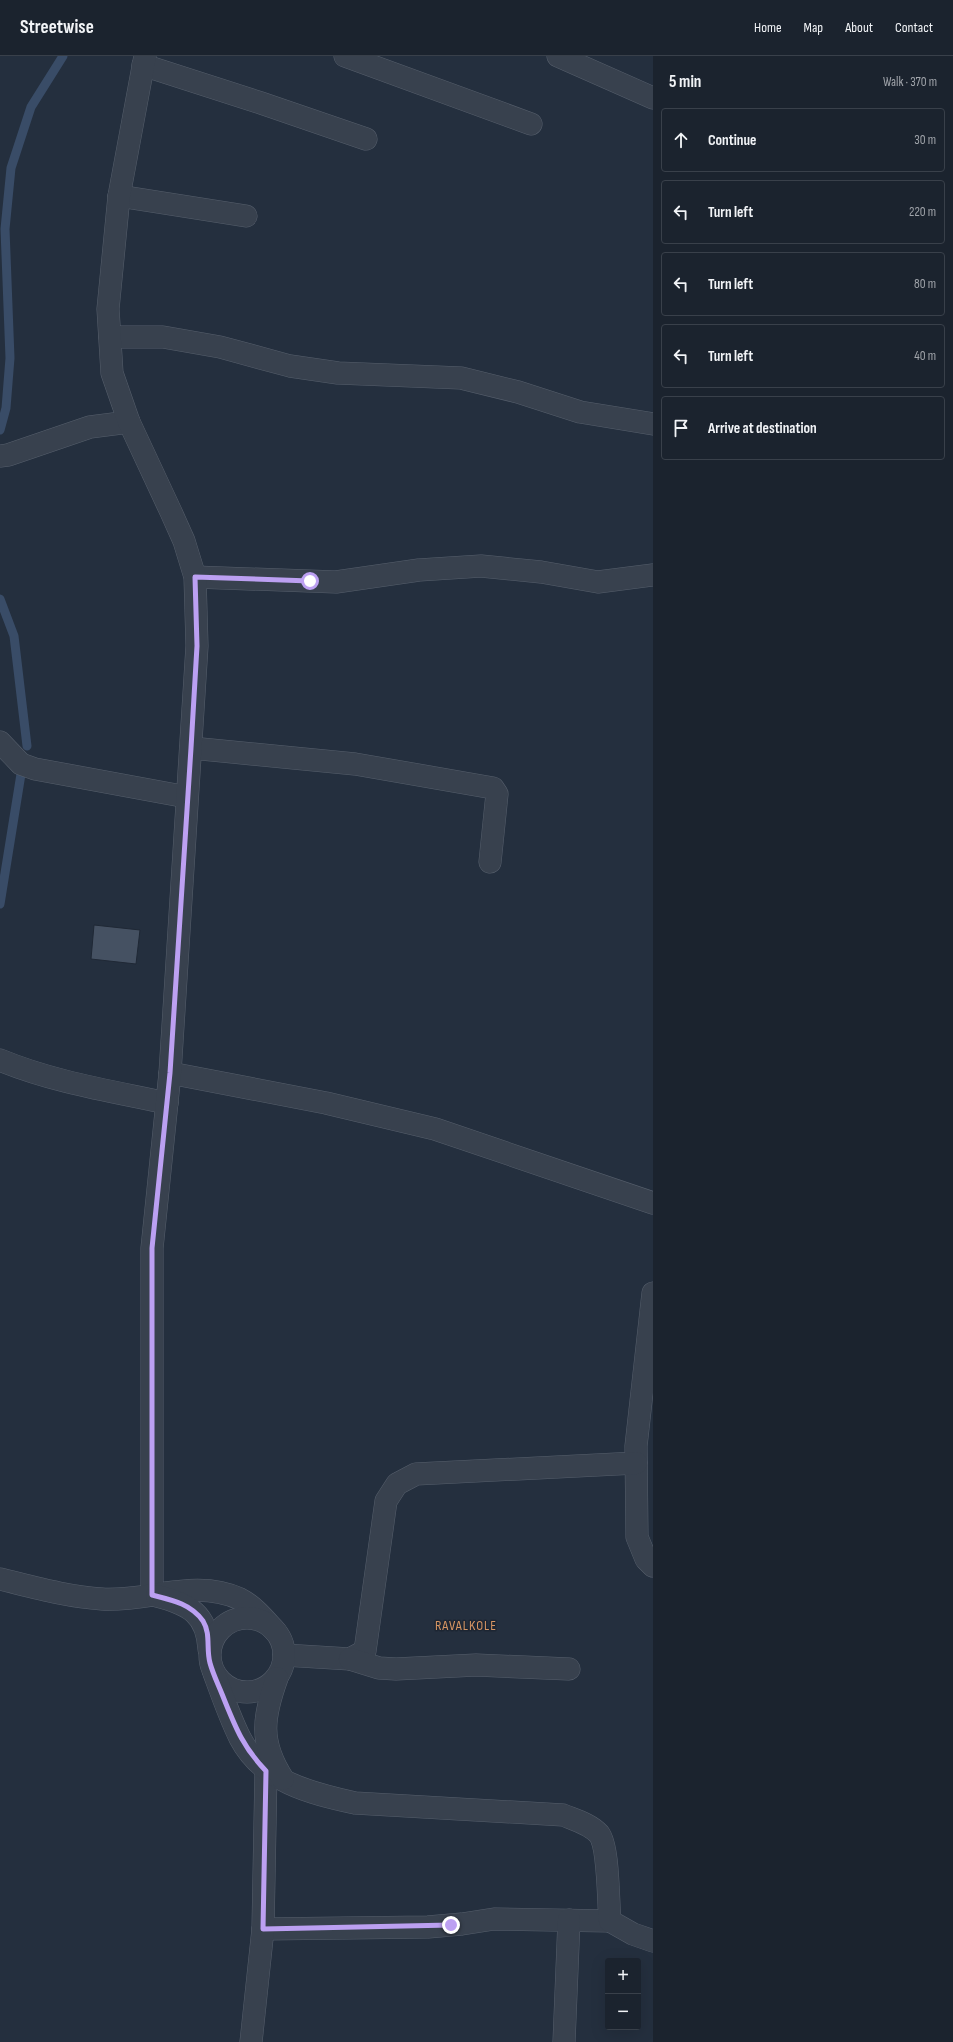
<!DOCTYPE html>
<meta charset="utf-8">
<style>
body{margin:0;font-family:"Sofia Sans Condensed",sans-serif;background:#242b36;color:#f1f3f6}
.controls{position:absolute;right:12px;bottom:12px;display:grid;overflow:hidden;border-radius:4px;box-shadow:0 4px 16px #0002}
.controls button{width:36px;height:36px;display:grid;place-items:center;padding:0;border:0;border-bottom:1px solid #39404a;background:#1b232e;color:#f1f3f6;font:20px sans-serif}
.stop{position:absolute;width:12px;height:12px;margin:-9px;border:3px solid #bca0f2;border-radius:50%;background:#fff}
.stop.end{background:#bca0f2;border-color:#fff;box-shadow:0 1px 4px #0008}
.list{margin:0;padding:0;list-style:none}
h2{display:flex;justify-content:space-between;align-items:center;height:52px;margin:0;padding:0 16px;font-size:17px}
h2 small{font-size:13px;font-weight:400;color:#a0a4aa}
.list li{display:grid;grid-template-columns:26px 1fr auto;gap:12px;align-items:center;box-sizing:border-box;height:64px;margin:0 8px 8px;padding:0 8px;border:1px solid #39404a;border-radius:4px}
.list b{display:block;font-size:15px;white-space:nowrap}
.list em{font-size:13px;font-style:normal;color:#a0a4aa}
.icon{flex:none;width:22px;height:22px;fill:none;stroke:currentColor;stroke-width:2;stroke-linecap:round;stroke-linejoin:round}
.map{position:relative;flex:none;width:653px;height:1986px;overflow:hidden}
header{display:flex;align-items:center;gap:24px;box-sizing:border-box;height:56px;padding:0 20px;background:#1b232e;border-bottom:1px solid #39404a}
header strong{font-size:19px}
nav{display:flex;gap:22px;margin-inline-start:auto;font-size:14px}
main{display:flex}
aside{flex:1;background:#1b232e}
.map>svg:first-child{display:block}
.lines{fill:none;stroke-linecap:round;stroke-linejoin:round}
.stream{stroke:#394c67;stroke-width:9}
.building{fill:#455162;stroke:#1f2835}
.minor-casing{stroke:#565f6c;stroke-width:23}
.tertiary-casing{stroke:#565f6c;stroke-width:23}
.minor{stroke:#38414e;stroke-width:22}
.tertiary{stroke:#38414e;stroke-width:22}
.route{stroke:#bca0f2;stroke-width:5}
.labels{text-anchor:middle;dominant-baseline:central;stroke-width:3;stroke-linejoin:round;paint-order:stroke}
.quarter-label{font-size:14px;letter-spacing:1px;fill:#d59563;stroke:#1d2633}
</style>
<header>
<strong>Streetwise</strong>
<nav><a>Home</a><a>Map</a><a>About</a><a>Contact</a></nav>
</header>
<main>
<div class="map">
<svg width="653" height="1986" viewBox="0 0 653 1986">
<rect width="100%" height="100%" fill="#242f3e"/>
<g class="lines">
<g class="stream">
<polyline points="0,374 6,352 10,302 5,173 11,112 31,51 63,0"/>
<polyline points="0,543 14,580 27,690"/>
<polyline points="0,848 21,718"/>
</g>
</g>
<polygon class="building" points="94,869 140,874 136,908 91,903"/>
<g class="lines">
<g class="minor-casing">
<g id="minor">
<polyline points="345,0 531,68"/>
<polyline points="558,0 653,42"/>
<polyline points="143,9 261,47 366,83"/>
<polyline points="119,140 246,160"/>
<polyline points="110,281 163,281 220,291 290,310 338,317 461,322 518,336 580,356 653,368"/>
<polyline points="0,400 8,399 90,371 129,366"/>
<polyline points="195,521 336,526 419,514 481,510 541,516 598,526 653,519"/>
<polyline points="0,686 21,708 35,713 187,741"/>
<polyline points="191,692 355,708 493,732 497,738 490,806"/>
<path d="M0,1004c53,22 111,31 167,43"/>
<polyline points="170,1017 326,1047 435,1073 653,1147"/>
<polyline points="653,1237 636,1390 637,1481 646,1503 653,1510"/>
<polyline points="284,1599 350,1603 365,1595 386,1445 397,1428 416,1418 636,1407"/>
<polyline points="350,1603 379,1612 396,1613 476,1609 569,1613"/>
<polyline points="263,1873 428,1871 462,1868 494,1863 610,1865"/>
<polyline points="251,1986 263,1873 266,1715"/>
<polyline points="564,1986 569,1864"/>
</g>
</g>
<g class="tertiary-casing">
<g id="tertiary">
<polyline points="145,0 119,140 108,253 112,317 129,366 171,456 184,485 195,521 197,590 170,1017 152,1192 152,1539"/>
<path d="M0,1523c33,8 68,18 102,20 46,3 93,-21 138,0 14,7 26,22 36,33"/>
<path d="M157,1540c32,8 50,18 52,53"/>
<circle cx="247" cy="1599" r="37"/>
<path d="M214,1617c8,22 16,45 26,65 23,44 70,55 115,65l208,12c12,5 27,9 36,19 10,13 9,68 11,87l23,13 20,7"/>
<path d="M277,1622c-14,39 -18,64 6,101"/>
</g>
</g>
<use href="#minor" class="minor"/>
<use href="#tertiary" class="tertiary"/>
</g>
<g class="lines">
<path class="route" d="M310,525l-115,-4 2,69 -6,102 -21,325 -18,175v347c20,5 39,9 51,26 8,13 3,28 7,42 3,11 8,21 12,31 13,32 20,52 44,77l-3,158 188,-4"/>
</g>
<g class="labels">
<g class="quarter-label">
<text x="466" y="1569">RAVALKOLE</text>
</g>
</g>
</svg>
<div class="controls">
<button>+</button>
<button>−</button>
</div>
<div class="stop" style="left:310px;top:525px"></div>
<div class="stop end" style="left:451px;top:1869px"></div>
</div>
<aside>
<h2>5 min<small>Walk · 370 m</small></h2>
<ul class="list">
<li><svg class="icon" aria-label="ahead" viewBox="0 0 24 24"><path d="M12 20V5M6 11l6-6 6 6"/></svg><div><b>Continue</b></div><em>30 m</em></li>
<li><svg class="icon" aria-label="left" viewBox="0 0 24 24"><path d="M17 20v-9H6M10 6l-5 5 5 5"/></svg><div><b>Turn left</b></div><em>220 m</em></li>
<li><svg class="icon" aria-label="left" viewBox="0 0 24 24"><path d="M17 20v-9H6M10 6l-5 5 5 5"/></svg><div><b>Turn left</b></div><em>80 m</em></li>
<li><svg class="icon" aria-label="left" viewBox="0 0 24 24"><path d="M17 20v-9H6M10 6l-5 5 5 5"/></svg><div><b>Turn left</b></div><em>40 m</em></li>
<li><svg class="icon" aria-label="arrive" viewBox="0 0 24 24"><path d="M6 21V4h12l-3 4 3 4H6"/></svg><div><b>Arrive at destination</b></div></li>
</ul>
</aside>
</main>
